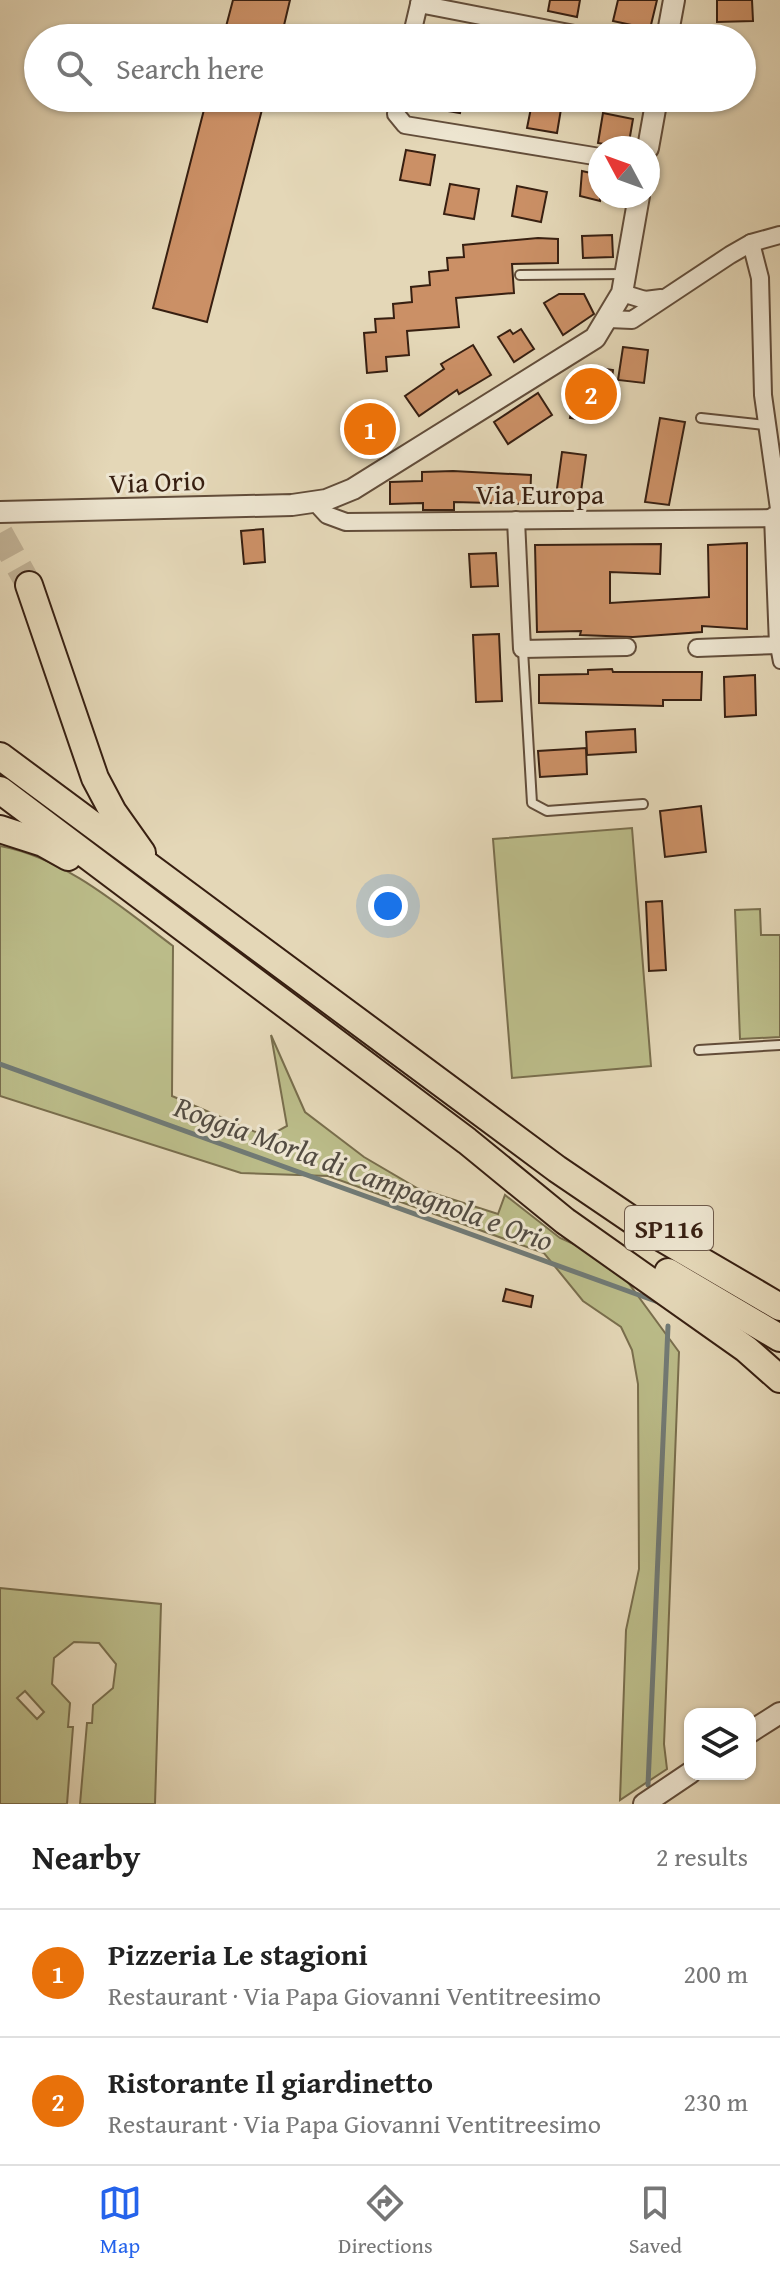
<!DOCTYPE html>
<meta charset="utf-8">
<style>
body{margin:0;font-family:"Gentium Book Plus",serif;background:#f6f6f6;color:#222}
.controls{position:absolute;right:24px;bottom:24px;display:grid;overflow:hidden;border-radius:16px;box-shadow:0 2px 6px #0004}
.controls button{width:72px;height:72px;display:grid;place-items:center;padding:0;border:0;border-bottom:2px solid #e0e0e0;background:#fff;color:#222;font:40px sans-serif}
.compass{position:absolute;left:588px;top:136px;width:72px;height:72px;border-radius:50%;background:#fff;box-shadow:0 2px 6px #0004;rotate:311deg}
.you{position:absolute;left:388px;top:906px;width:28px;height:28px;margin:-20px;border:6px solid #fff;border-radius:50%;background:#1a73e8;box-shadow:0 0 0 12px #1a73e833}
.badge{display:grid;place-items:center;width:52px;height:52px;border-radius:50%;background:#2563eb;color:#fff;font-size:26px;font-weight:700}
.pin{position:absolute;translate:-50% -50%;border:4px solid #fff;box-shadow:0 2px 8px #0006}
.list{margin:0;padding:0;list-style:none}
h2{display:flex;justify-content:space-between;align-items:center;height:104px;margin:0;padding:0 32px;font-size:34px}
h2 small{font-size:26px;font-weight:400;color:#767676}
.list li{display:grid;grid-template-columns:52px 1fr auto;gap:24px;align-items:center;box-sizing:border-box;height:128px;padding:0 32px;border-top:2px solid #e0e0e0}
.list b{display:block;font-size:30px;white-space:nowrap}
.list p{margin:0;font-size:26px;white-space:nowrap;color:#767676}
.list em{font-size:26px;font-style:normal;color:#767676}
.icon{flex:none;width:44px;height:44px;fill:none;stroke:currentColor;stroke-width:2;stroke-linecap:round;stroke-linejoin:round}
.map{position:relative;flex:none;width:780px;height:1804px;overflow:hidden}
.search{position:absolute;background:#fff;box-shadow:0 2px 6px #0004;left:24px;right:24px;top:24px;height:88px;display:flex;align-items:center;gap:20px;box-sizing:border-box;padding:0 28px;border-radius:44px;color:#767676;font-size:30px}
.sheet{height:360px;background:#fff}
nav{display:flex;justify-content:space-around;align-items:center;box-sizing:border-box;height:112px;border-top:2px solid #e0e0e0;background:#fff;font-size:22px;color:#767676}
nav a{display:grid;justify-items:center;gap:4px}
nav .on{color:#2563eb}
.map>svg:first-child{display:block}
.green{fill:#bbbc89;stroke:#796e4d;stroke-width:2;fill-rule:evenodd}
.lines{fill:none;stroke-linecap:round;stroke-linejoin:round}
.stream{stroke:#717a75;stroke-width:5}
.building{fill:#cb9066;stroke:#371f11;stroke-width:2}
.trunk-tunnel{stroke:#c1b296;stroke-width:26;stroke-dasharray:26 13;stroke-linecap:butt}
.service-casing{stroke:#624d3a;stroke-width:12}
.pedestrian-casing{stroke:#624d3a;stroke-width:16}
.minor-casing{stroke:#624d3a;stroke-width:20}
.tertiary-casing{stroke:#624d3a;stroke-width:24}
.trunk-casing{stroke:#371f11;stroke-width:30}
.service{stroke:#ede5d0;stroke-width:8}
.pedestrian{stroke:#ede5d0;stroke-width:12}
.minor{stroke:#ede5d0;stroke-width:16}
.tertiary{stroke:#ede5d0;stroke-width:20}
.trunk{stroke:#e4d7b7;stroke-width:26}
.labels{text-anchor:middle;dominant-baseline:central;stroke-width:6;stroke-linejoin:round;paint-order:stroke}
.shield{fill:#ede5d0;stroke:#6e5a4a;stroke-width:2}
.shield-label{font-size:26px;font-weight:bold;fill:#371f11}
.street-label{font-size:28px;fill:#371f11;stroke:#ede5d0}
.water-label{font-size:30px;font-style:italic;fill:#544d43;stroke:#ede5d0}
</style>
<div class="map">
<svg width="780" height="1804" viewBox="0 0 780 1804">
<rect width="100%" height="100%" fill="#e4d7b7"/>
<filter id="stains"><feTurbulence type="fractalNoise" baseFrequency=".0025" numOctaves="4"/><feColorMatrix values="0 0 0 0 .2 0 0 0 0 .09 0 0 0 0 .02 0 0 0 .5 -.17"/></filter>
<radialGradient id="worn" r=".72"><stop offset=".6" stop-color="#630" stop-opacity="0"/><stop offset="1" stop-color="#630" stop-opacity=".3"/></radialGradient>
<g class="green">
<polygon points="632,828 651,1066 512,1078 493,839"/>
<path d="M0,846c65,12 121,61 173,100l-1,150 95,41 20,-11 -16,-91 34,77 59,45 53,31 81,26 7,-19 55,43 27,12 40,31 52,71 -15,392 3,25 -47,31 6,-170 13,-61 -1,-185 -6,-34 -11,-23 -38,-26 -39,-48 -216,-77 -87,-3 -241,-77z"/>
<polygon points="760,909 761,935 780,935 780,1037 740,1039 735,910"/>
<path d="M0,1588l161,16 -6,200h-75l7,-81h5l1,-18 20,-17 3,-24 -17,-21 -25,-1 -20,16 -2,26 18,19 -2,24h5l-6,77h-67zM25,1691l19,21 -7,7 -20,-21z"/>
</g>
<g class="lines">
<g class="stream">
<polyline points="0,1064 661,1303"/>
<polyline points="648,1785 668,1326"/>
</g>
</g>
<g class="building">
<polygon points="233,0 290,0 281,38 223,38"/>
<polygon points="550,0 580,0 577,17 548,11"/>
<polygon points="618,0 657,0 650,29 613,21"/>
<polygon points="717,0 752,0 753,21 717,22"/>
<polygon points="207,98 265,98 207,322 153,308"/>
<polygon points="438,98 463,98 460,113 436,109"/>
<polygon points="533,98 562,103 557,133 527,128"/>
<polygon points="603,113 633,119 628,148 598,143"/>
<polygon points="406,150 435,155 430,185 400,180"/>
<polygon points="582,171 600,175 600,201 580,196"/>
<polygon points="450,184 479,189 474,219 444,214"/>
<polygon points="517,186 547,192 541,222 512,216"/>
<polygon points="612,235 613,257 583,258 582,236"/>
<polygon points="538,238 558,239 558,263 512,264 514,293 456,298 459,327 407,331 409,355 386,357 387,371 367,373 364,333 376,332 375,319 394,318 393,304 412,302 411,287 430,285 429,272 448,270 447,258 464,257 463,245"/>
<polygon points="559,294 584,294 594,314 563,335 544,303"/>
<polygon points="521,329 534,349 514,362 498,337 510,330 513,334"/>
<polygon points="473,345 491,375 459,394 457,390 419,416 405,396 444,369 441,364"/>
<polygon points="623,347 648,350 644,383 618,380"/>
<polygon points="587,366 613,370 611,387 603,390 597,422 570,418 576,386 584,385"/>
<polygon points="538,393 552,415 508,444 494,422"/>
<polygon points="378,403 396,434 361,454 343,424"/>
<polygon points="660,418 685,422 669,505 645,502"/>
<polygon points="562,452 586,455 580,499 556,496"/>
<polygon points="453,471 531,475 530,504 454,502 454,510 423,510 423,503 390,504 390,482 422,481 422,472"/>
<polygon points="263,529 265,562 244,564 241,531"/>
<polygon points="747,543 747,629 702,626 702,632 633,637 580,635 581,631 537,632 535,545 661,544 660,574 610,572 610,603 709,597 708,545"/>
<polygon points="496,553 498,586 471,587 469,554"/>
<polygon points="499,634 502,701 476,702 473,635"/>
<polygon points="612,669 613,672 702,672 701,700 663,700 663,706 539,703 539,675 588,674 588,670"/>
<polygon points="755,675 756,715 725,717 724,677"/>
<polygon points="635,729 636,752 587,755 586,732"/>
<polygon points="586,748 587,774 540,777 538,751"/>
<polygon points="701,806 706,852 665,857 660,811"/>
<polygon points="662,901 666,970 649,971 646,902"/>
<polygon points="506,1289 533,1296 531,1307 503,1301"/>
</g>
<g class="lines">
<polyline class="trunk-tunnel" points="0,533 29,585"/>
<g class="service-casing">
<g id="service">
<polyline points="520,275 624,274"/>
<polyline points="701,418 765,425"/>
<polyline points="523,650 532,803 547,811 643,804"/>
<polyline points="699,1050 780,1045"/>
</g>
</g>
<g class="pedestrian-casing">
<polyline id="pedestrian" points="777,646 780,662"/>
</g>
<g class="minor-casing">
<g id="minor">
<polyline points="419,4 595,38"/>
<polyline points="411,38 420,0"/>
<polyline points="398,98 396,114 405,125 600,157"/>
<polyline points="751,243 760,278 763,395 780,516"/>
<polyline points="622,293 645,300 661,298"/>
<polyline points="609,319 632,320 730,255 751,243 780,235"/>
<polyline points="315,502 327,515 346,522 780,518"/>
<polyline points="516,520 522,649 627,647"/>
<polyline points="697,648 778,645 773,516"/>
</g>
</g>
<g class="tertiary-casing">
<g id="tertiary">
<polyline points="667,38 674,0"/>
<polyline points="648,148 657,98"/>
<polyline points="0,512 292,505 326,500 353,489 595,338 622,293 639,196"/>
<polyline points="750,1732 780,1713"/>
<polyline points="644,1804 690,1773"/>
</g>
</g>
<g class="trunk-casing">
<g id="trunk">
<polyline points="29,585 95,778 113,812 142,853"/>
<polyline points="0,756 557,1169 638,1224 780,1307"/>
<polyline points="0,790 467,1141 565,1221 746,1349 780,1379"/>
<polyline points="0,829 43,843 68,857"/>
<polyline points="668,1272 780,1338"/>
</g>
</g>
<use href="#service" class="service"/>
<use href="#pedestrian" class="pedestrian"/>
<use href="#minor" class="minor"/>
<use href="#tertiary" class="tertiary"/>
<use href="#trunk" class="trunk"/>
</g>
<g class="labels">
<rect class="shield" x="625" y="1206" width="88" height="44" rx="6"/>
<g class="shield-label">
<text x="669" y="1228">SP116</text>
</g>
<g class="street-label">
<text transform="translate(157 481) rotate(-2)">Via Orio</text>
<text x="540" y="493">Via Europa</text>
</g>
<g class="water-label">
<text transform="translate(364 1173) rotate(20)">Roggia Morla di Campagnola e Orio</text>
</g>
</g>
<rect width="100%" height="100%" filter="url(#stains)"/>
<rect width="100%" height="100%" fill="url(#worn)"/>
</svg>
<div class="controls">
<button><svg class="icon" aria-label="layers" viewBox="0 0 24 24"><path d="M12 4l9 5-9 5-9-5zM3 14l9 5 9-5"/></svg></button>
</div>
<svg class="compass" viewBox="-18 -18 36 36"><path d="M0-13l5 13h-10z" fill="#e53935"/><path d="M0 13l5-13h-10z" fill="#767676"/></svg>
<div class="you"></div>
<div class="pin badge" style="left:370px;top:429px;background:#e8710a">1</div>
<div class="pin badge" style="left:591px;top:394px;background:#e8710a">2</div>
<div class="search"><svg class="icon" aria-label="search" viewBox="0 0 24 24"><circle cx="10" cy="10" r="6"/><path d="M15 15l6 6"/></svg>Search here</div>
</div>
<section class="sheet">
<h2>Nearby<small>2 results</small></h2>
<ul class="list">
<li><span class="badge" style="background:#e8710a">1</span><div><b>Pizzeria Le stagioni</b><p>Restaurant · Via Papa Giovanni Ventitreesimo</p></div><em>200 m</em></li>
<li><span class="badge" style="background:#e8710a">2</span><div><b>Ristorante Il giardinetto</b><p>Restaurant · Via Papa Giovanni Ventitreesimo</p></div><em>230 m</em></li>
</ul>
</section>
<nav>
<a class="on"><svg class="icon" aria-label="map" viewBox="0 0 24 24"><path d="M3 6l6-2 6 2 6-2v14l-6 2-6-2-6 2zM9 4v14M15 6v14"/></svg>Map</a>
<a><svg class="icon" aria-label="directions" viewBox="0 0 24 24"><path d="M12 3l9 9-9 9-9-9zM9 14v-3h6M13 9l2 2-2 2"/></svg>Directions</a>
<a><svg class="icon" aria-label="saved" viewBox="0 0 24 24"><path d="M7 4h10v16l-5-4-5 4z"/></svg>Saved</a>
</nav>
